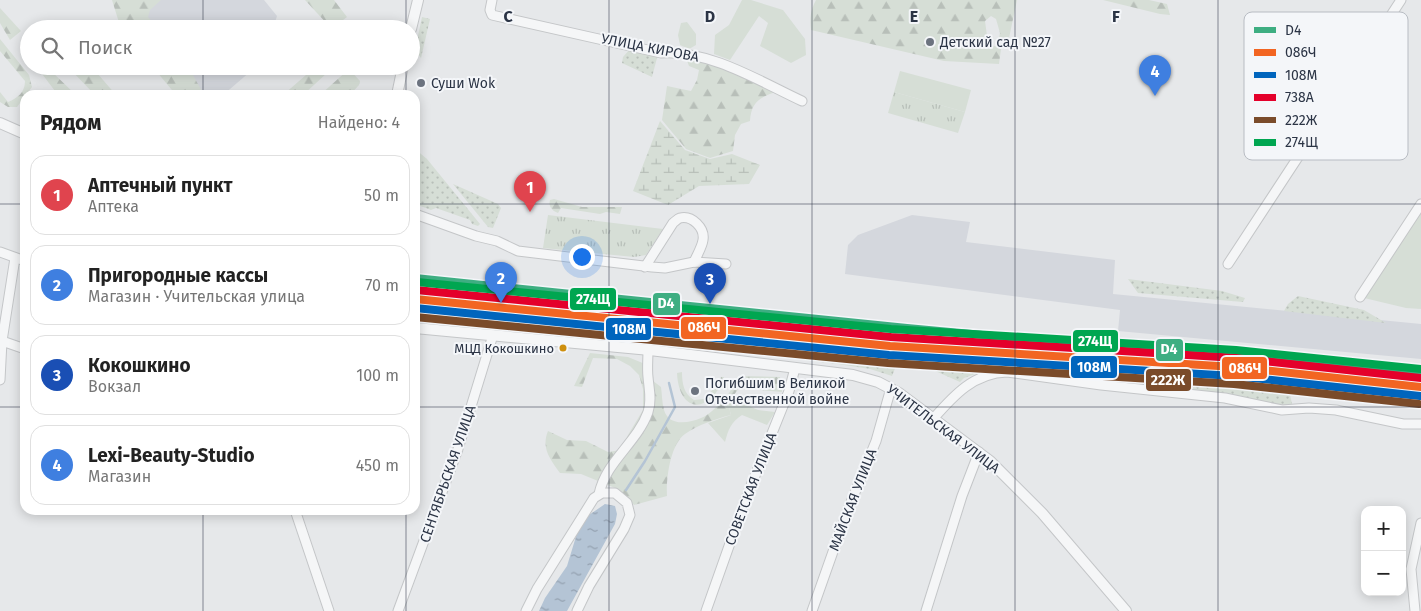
<!DOCTYPE html>
<html lang="ru">
<meta charset="utf-8">
<style>
body{margin:0;font-family:"Fira Sans",sans-serif;background:#f2f2f2;color:#222}
.controls{position:absolute;right:15px;bottom:15px;display:grid;overflow:hidden;border-radius:10px;box-shadow:0 2px 12px #0003}
.controls button{width:45px;height:45px;display:grid;place-items:center;padding:0;border:0;border-bottom:1px solid #e0e0e0;background:#fff;color:#222;font:25px sans-serif}
.you{position:absolute;left:581px;top:256px;width:18px;height:18px;margin:-12px;border:4px solid #fff;border-radius:50%;background:#1a73e8;box-shadow:0 0 0 8px #1a73e833}
.badge{display:grid;place-items:center;width:32px;height:32px;border-radius:50%;background:#1a73e8;color:#fff;font-size:16px;font-weight:700}
.pin{position:absolute;translate:-50% -41px;filter:drop-shadow(0 1px 2px #0008)}
.pin::after{content:'';position:absolute;top:26px;width:18px;height:15px;background:inherit;clip-path:polygon(0 0,100% 0,50% 100%)}
.list{margin:0;padding:0;list-style:none}
h2{display:flex;justify-content:space-between;align-items:center;height:65px;margin:0;padding:0 20px;font-size:21px}
h2 small{font-size:16px;font-weight:400;color:#767676}
.list li{display:grid;grid-template-columns:32px 1fr auto;gap:15px;align-items:center;box-sizing:border-box;height:80px;margin:0 10px 10px;padding:0 10px;border:1px solid #e0e0e0;border-radius:15px}
.list b{display:block;font-size:19px;white-space:nowrap}
.list p{margin:0;font-size:16px;white-space:nowrap;color:#767676}
.list em{font-size:16px;font-style:normal;color:#767676}
.icon{flex:none;width:28px;height:28px;fill:none;stroke:currentColor;stroke-width:2;stroke-linecap:round;stroke-linejoin:round}
.map{position:relative;flex:none;width:1421px;height:611px;overflow:hidden}
.search{position:absolute;background:#fff;box-shadow:0 2px 12px #0003;left:20px;top:20px;width:400px;height:55px;display:flex;align-items:center;gap:12px;box-sizing:border-box;padding:0 18px;border-radius:28px;color:#767676;font-size:19px}
.panel{position:absolute;background:#fff;box-shadow:0 2px 12px #0003;left:20px;top:90px;width:400px;height:425px;border-radius:15px}
.map>svg:first-child{display:block}
.built{fill:#d4d7dd}
.grass{fill:url(#grass-dots)}
.forest{fill:url(#forest-firs)}
.wetland{fill:url(#wetland-marsh)}
.park{fill:url(#park-tufts)}
.garden{fill:#d6ded6}
.water{fill:url(#water-ripples)}
.lines{fill:none;stroke-linecap:round;stroke-linejoin:round}
.stream{stroke:#b4c4d5;stroke-width:2.5}
.minor-casing{stroke:#c4c6c8;stroke-width:11}
.tertiary-casing{stroke:#c4c6c8;stroke-width:12}
.minor{stroke:#f5f6f7;stroke-width:9}
.tertiary{stroke:#f5f6f7;stroke-width:10}
.rail-1-casing{stroke:#f4f6f9;stroke-width:11}
.rail-2-casing{stroke:#f4f6f9;stroke-width:11}
.rail-3-casing{stroke:#f4f6f9;stroke-width:11}
.rail-4-casing{stroke:#f4f6f9;stroke-width:11}
.rail-5-casing{stroke:#f4f6f9;stroke-width:11}
.rail-6-casing{stroke:#f4f6f9;stroke-width:11}
.rail-1{stroke:#3eae82;stroke-width:8}
.rail-2{stroke:#f26522;stroke-width:8}
.rail-3{stroke:#0065bd;stroke-width:8}
.rail-4{stroke:#e4002b;stroke-width:8}
.rail-5{stroke:#7a4b2a;stroke-width:8}
.rail-6{stroke:#00a651;stroke-width:8}
.grid{fill:none;stroke:#2b3445;stroke-width:1;stroke-opacity:0.55}
.poi-dot{fill:#6c737f;stroke:#f4f6f9;stroke-width:2}
.bus-dot{fill:#ce8f0e;stroke:#f4f6f9;stroke-width:2}
.labels{text-anchor:middle;dominant-baseline:central;stroke-width:4;stroke-linejoin:round;paint-order:stroke}
.bus-label{font-size:13px;fill:#2b3445;stroke:#f4f6f9;text-anchor:end}
.poi-label{font-size:14px;fill:#2b3445;stroke:#f4f6f9;text-anchor:start}
.street-label{font-size:14px;fill:#2b3445;stroke:#f4f6f9}
.key{fill:#f4f6f9;stroke:#b8bcc3;stroke-width:1}
.key-label{font-size:14px;fill:#2b3445}
.grid-label{font-size:16px;text-anchor:middle;font-weight:bold;fill:#2b3445;stroke:#f4f6f9;stroke-width:4;stroke-linejoin:round;paint-order:stroke}
.line-badge{stroke:#f4f6f9;stroke-width:2}
.badge-label{font-size:14px;text-anchor:middle;font-weight:bold;fill:#fff}
</style>
<div class="map">
<svg width="1421" height="611" viewBox="0 0 1421 611">
<defs>
<pattern id="grass-dots" width="8" height="8" patternUnits="userSpaceOnUse" patternTransform="scale(1.25)"><rect width="8" height="8" fill="#d6ded6"/><path d="M2 2h.1M6 6h.1" fill="none" stroke="#b8bfb9" stroke-width="1.8" stroke-linecap="round"/></pattern>
<pattern id="forest-firs" width="22" height="20" patternUnits="userSpaceOnUse" patternTransform="scale(1.25)"><rect width="22" height="20" fill="#d6ded6"/><path d="M5 1l3.5 6h-7zM16 11l3.5 6h-7z" fill="#b8bfb9"/></pattern>
<pattern id="wetland-marsh" width="20" height="14" patternUnits="userSpaceOnUse" patternTransform="scale(1.25)"><rect width="20" height="14" fill="#d6ded6"/><path d="M1 5h8M5 5V1M11 12h8M15 12V8" fill="none" stroke="#b8bfb9"/></pattern>
<pattern id="park-tufts" width="24" height="20" patternUnits="userSpaceOnUse" patternTransform="scale(1.25)"><rect width="24" height="20" fill="#d6ded6"/><path d="M3 7l-1-3M5 7V3M7 7l1-3M15 17l-1-3M17 17v-4M19 17l1-3" fill="none" stroke="#b8bfb9"/></pattern>
<pattern id="water-ripples" width="26" height="14" patternUnits="userSpaceOnUse" patternTransform="scale(1.25)"><rect width="26" height="14" fill="#b4c4d5"/><path d="M2 4q2-2 4 0t4 0M15 11q2-2 4 0t4 0" fill="none" stroke="#93a0af"/></pattern>
</defs>
<rect width="100%" height="100%" fill="#e6e8ea"/>
<g class="built">
<polygon points="124,0 264,0 277,16 273,29 132,29"/>
<polygon points="163,66 257,66 223,95 187,95"/>
<polygon points="912,215 970,222 966,242 1115,260 1113,294 1421,324 1421,359 1118,331 1120,310 845,274 848,245 858,235"/>
</g>
<g class="grass">
<polygon points="422,17 430,19 421,58 415,50"/>
<polygon points="630,49 655,55 657,58 652,77 622,63 623,57"/>
<polygon points="415,149 427,159 480,224 478,226 472,224 470,220 436,208 431,210 415,204"/>
<polygon points="453,184 498,204 501,208 493,228 488,227"/>
<polygon points="1128,279 1222,291 1245,298 1243,302 1138,293"/>
<polygon points="1298,296 1364,310 1386,323 1284,311 1288,304"/>
<polygon points="543,321 854,350 894,358 896,366 892,376 870,369 838,364 682,346 566,336"/>
<path d="M945,345l95,8 148,20 100,12 4,19 -6,1 -13,-1 -49,-10 -143,-16 -74,-11 -14,1 -29,10 -4,4 -36,-16h-6c13,-11 21,1 27,-21z"/>
</g>
<g class="forest">
<polygon points="112,0 161,0 150,10 148,17 158,29 121,29"/>
<polygon points="305,0 334,0 347,17 334,27 329,26"/>
<path d="M816,0h201l-9,43 -9,-5 1,-5 -4,-14 -5,-3 -6,5 3,22 13,6 -2,15 -55,-3 -133,-31c-1,-12 -1,-19 5,-30z"/>
<polygon points="1103,0 1149,0 1167,4 1170,15 1160,14"/>
<polygon points="0,8 21,31 10,40 0,23"/>
<path d="M0,39l29,36 3,12 -15,20h-9l-8,-5v-10l8,10c10,-4 17,-10 17,-21l-25,-30z"/>
<path d="M686,58l28,6 64,27c-17,6 -27,10 -28,30l-9,3 -6,11 -2,16 -23,7 -24,-9 -24,-29 5,-34 24,5 6,-11 2,-10 -10,-4z"/>
<polygon points="36,66 47,66 49,69 76,95 58,95"/>
<polygon points="67,66 91,66 116,95 95,95"/>
<polygon points="152,66 188,66 204,95 176,95"/>
<polygon points="314,66 329,66 327,73 303,95 283,95 314,68"/>
<polygon points="349,69 360,81 359,85 350,95 320,95"/>
<path d="M554,199l28,8h40l-2,7 -14,-2 -6,2 -39,-6 -3,5c-6,-2 -10,-7 -8,-13z"/>
<path d="M590,353l38,4 17,7 -2,5 1,5 17,13c1,7 1,16 3,23 5,17 25,13 37,8 8,-3 15,-11 22,-17 7,-8 11,-18 19,-25l38,1 2,15 -43,-4 -11,15 3,12c-16,4 -33,10 -46,19 -15,11 -19,45 -18,62l-33,9 -14,-15 -39,-16 -21,-1c-10,-14 -19,-25 -12,-42l19,9 19,1 22,11 13,-2 7,-15 15,-25v-21l-4,-14 -9,-9 -13,-7 -24,-1 -11,29 -8,-1z"/>
<path d="M682,372c0,12 2,22 12,28l10,-1 13,-14 4,-8h3c-13,37 -45,38 -47,-4z"/>
</g>
<polygon class="wetland" points="660,121 685,150 710,159 732,154 760,165 749,184 699,186 668,205 633,191"/>
<g class="park">
<polygon points="894,92 965,112 958,133 888,113"/>
<polygon points="548,215 663,229 646,255 634,257 543,248"/>
</g>
<g class="garden">
<polygon points="742,0 751,0 783,10 805,39 806,55 791,63 760,46 768,23 759,16 730,60 714,54 715,35 729,25"/>
<polygon points="687,22 696,34 696,45 689,49 680,45 678,35 681,23"/>
<polygon points="900,71 971,90 965,112 894,92"/>
<polygon points="1421,204 1421,309 1406,308 1360,297"/>
<path d="M740,402l18,8 17,2 -8,13 -25,-10c-11,7 -14,15 -17,27l-17,-19 23,-8 -3,-12z"/>
</g>
<polygon class="water" points="605,504 615,506 617,514 615,524 567,611 539,611 545,598 567,566 578,530 589,515"/>
<g class="lines">
<polyline class="stream" points="626,490 645,461 675,407 669,383"/>
<g class="minor-casing">
<g id="minor">
<path d="M492,0l-2,10 2,5 169,38c49,-3 98,28 141,48"/>
<polyline points="415,214 476,236 497,241 518,251 652,267 665,268 694,262 726,264"/>
<polyline points="0,252 25,261"/>
<polyline points="1228,264 1401,0"/>
<path d="M645,267l28,-44c3,-2 4,-4 7,-5 12,-3 25,10 23,22 -1,7 -6,15 -9,22"/>
<polyline points="1360,297 1421,204"/>
<polyline points="2,341 25,349"/>
<polyline points="0,380 2,341 15,258"/>
<path d="M933,419c21,-24 41,-46 74,-47l94,13 124,13 57,12 27,-2 27,2 67,14h18"/>
<path d="M599,494c7,-33 38,-51 49,-82 4,-12 1,-23 0,-35 -1,-8 0,-18 0,-27"/>
<polyline points="295,510 329,611"/>
<polyline points="398,611 458,449 493,335"/>
<polyline points="526,611 537,589 594,498 602,493 615,493 627,503 630,515 624,529 589,586 577,611"/>
<polyline points="706,611 746,498 789,391 795,368"/>
<polyline points="812,611 847,512 876,441 891,388"/>
<polyline points="926,611 962,496 979,452"/>
<polyline points="1415,611 1411,569 1421,523"/>
</g>
</g>
<g class="tertiary-casing">
<g id="tertiary">
<polyline points="411,29 418,0"/>
<polyline points="397,95 403,66"/>
<polyline points="0,123 25,134"/>
<polyline points="415,328 650,350 853,375 878,382 899,393 990,461 1042,513 1126,611"/>
</g>
</g>
<use href="#minor" class="minor"/>
<use href="#tertiary" class="tertiary"/>
<g class="rail-1-casing">
<polyline id="rail-1" points="415,278 907,328 1037,340 1246,355 1421,373"/>
</g>
<g class="rail-2-casing">
<polyline id="rail-2" points="415,299 890,346 1235,367 1421,387"/>
</g>
<g class="rail-3-casing">
<polyline id="rail-3" points="415,308 889,355 1234,376 1420,396"/>
</g>
<g class="rail-4-casing">
<polyline id="rail-4" points="416,290 891,337 1236,358 1421,378"/>
</g>
<g class="rail-5-casing">
<polyline id="rail-5" points="415,317 888,363 1234,384 1419,404"/>
</g>
<g class="rail-6-casing">
<polyline id="rail-6" points="417,282 891,329 1236,350 1421,369"/>
</g>
<use href="#rail-1" class="rail-1"/>
<use href="#rail-2" class="rail-2"/>
<use href="#rail-3" class="rail-3"/>
<use href="#rail-4" class="rail-4"/>
<use href="#rail-5" class="rail-5"/>
<use href="#rail-6" class="rail-6"/>
</g>
<path class="grid" d="M203,0v29M406,0v29M609,0v611M812,0v611M1015,0v611M1218,0v611M203,66v29M406,66v29M0,204h25M415,204h1006M0,407h25M415,407h1006M203,510v101M406,510v101"/>
<g class="poi-dot">
<circle cx="930" cy="42" r="5"/>
<circle cx="421" cy="83" r="5"/>
<circle cx="695" cy="391" r="5"/>
</g>
<circle class="bus-dot" cx="563" cy="348" r="4.5"/>
<g class="labels">
<g class="bus-label">
<text x="554" y="348">МЦД Кокошкино</text>
</g>
<g class="poi-label">
<text x="940" y="42">Детский сад №27</text>
<text x="431" y="83">Суши Wok</text>
<text x="705" y="383">Погибшим в Великой<tspan x="705" dy="16">Отечественной войне</tspan></text>
</g>
<g class="street-label">
<text transform="translate(650 48) rotate(11)">УЛИЦА КИРОВА</text>
<text transform="translate(943 429) rotate(37)">УЧИТЕЛЬСКАЯ УЛИЦА</text>
<text transform="translate(448 474) rotate(-71)">СЕНТЯБРЬСКАЯ УЛИЦА</text>
<text transform="translate(751 489) rotate(-69)">СОВЕТСКАЯ УЛИЦА</text>
<text transform="translate(853 500) rotate(-69)">МАЙСКАЯ УЛИЦА</text>
</g>
</g>
<rect x="1244" y="12" width="164" height="148" rx="8" class="key"/>
<rect x="1254" y="27" width="22" height="6" fill="#3eae82"/>
<rect x="1254" y="49" width="22" height="7" fill="#f26522"/>
<rect x="1254" y="72" width="22" height="6" fill="#0065bd"/>
<rect x="1254" y="94" width="22" height="7" fill="#e4002b"/>
<rect x="1254" y="117" width="22" height="6" fill="#7a4b2a"/>
<rect x="1254" y="139" width="22" height="7" fill="#00a651"/>
<g class="key-label">
<text x="1285" y="35">D4</text>
<text x="1285" y="57">086Ч</text>
<text x="1285" y="80">108М</text>
<text x="1285" y="102">738А</text>
<text x="1285" y="125">222Ж</text>
<text x="1285" y="147">274Щ</text>
</g>
<g class="grid-label">
<text x="508" y="22">C</text>
<text x="710" y="22">D</text>
<text x="914" y="22">E</text>
<text x="1116" y="22">F</text>
</g>
<g class="line-badge">
<rect x="569" y="287" width="48" height="24" rx="5" fill="#00a651"/>
<rect x="652" y="292" width="29" height="24" rx="5" fill="#3eae82"/>
<rect x="680" y="316" width="47" height="24" rx="5" fill="#f26522"/>
<rect x="605" y="317" width="47" height="24" rx="5" fill="#0065bd"/>
<rect x="1072" y="329" width="47" height="24" rx="5" fill="#00a651"/>
<rect x="1155" y="338" width="29" height="24" rx="5" fill="#3eae82"/>
<rect x="1070" y="355" width="48" height="24" rx="5" fill="#0065bd"/>
<rect x="1221" y="356" width="47" height="24" rx="5" fill="#f26522"/>
<rect x="1145" y="368" width="47" height="24" rx="5" fill="#7a4b2a"/>
</g>
<g class="badge-label">
<text x="593" y="304">274Щ</text>
<text x="666" y="308">D4</text>
<text x="704" y="332">086Ч</text>
<text x="629" y="334">108М</text>
<text x="1095" y="346">274Щ</text>
<text x="1169" y="354">D4</text>
<text x="1094" y="372">108М</text>
<text x="1245" y="373">086Ч</text>
<text x="1168" y="385">222Ж</text>
</g>
</svg>
<div class="controls">
<button>+</button>
<button>−</button>
</div>
<div class="you"></div>
<div class="pin badge" style="left:530px;top:212px;background:#e0444e">1</div>
<div class="pin badge" style="left:501px;top:303px;background:#3f7fe0">2</div>
<div class="pin badge" style="left:710px;top:304px;background:#1a4fb4">3</div>
<div class="pin badge" style="left:1155px;top:96px;background:#3f7fe0">4</div>
<div class="search"><svg class="icon" aria-label="search" viewBox="0 0 24 24"><circle cx="10" cy="10" r="6"/><path d="M15 15l6 6"/></svg>Поиск</div>
<section class="panel">
<h2>Рядом<small>Найдено: 4</small></h2>
<ul class="list">
<li><span class="badge" style="background:#e0444e">1</span><div><b>Аптечный пункт</b><p>Аптека</p></div><em>50 m</em></li>
<li><span class="badge" style="background:#3f7fe0">2</span><div><b>Пригородные кассы</b><p>Магазин · Учительская улица</p></div><em>70 m</em></li>
<li><span class="badge" style="background:#1a4fb4">3</span><div><b>Кокошкино</b><p>Вокзал</p></div><em>100 m</em></li>
<li><span class="badge" style="background:#3f7fe0">4</span><div><b>Lexi-Beauty-Studio</b><p>Магазин</p></div><em>450 m</em></li>
</ul>
</section>
</div>
